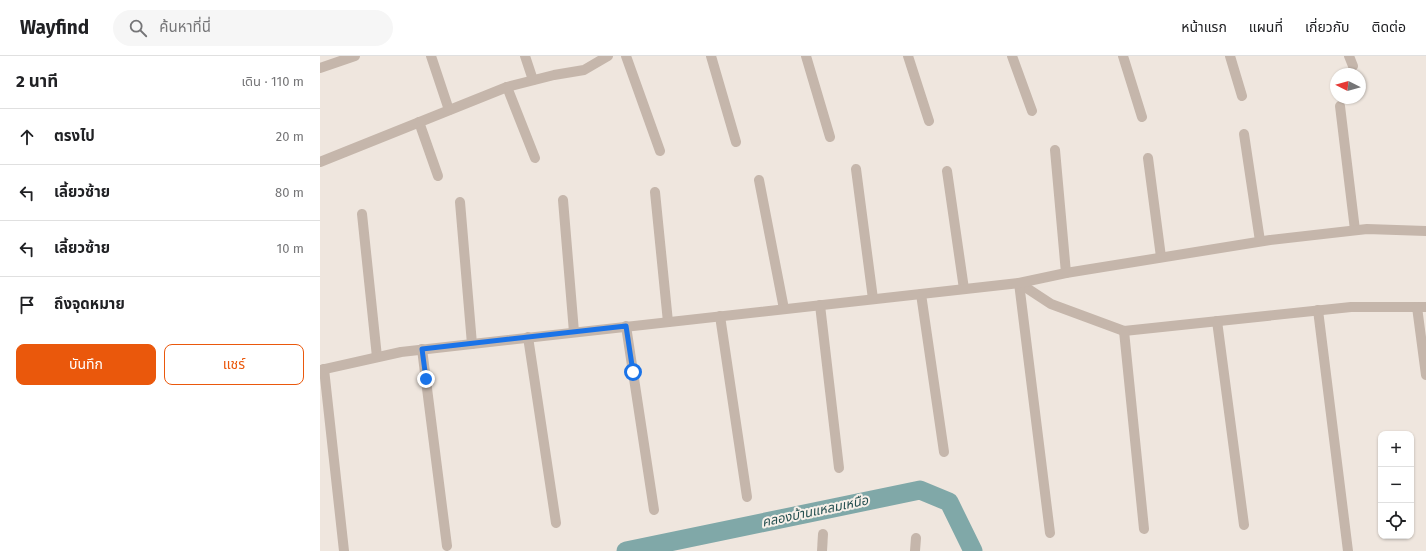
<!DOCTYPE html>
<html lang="th">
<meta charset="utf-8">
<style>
body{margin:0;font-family:"Fira Sans","Noto Sans Thai",sans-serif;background:#f6f6f6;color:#202124}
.controls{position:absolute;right:12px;bottom:12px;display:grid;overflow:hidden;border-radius:8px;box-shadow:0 1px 3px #0004}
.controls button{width:36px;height:36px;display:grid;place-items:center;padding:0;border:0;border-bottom:1px solid #e0e0e0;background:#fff;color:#202124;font:20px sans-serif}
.compass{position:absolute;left:1010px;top:12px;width:36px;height:36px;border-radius:50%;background:#fff;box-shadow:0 1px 3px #0004;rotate:276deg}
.stop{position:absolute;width:12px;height:12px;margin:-9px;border:3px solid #1a73e8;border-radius:50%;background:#fff}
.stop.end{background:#1a73e8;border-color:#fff;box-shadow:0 1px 4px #0008}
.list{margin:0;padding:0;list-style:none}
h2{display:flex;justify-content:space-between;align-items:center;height:52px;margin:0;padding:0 16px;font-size:17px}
h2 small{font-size:13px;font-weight:400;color:#757577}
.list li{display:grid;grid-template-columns:26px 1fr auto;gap:12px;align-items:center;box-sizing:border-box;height:56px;padding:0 16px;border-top:1px solid #e0e0e0}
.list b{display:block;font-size:15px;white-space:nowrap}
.list em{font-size:13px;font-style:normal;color:#757577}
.actions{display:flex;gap:8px;padding:12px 16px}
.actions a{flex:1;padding:9px 0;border:1px solid #ea580c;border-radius:8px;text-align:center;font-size:14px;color:#ea580c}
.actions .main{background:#ea580c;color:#fff}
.icon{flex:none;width:22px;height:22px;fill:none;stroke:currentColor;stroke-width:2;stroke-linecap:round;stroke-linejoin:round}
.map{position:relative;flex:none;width:1106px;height:495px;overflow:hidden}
header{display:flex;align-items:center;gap:24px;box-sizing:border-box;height:56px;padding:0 20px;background:#fff;border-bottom:1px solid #e0e0e0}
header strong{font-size:19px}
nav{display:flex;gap:22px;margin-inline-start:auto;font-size:14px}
.search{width:280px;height:36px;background:#f6f6f6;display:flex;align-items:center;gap:10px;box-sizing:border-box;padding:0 14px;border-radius:22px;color:#757577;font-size:15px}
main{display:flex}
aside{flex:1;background:#fff}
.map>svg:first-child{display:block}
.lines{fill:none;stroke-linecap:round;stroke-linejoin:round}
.canal{stroke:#80a8a8;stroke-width:19}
.street{stroke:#c5b6ab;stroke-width:10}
.route{stroke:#1a73e8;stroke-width:5}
.labels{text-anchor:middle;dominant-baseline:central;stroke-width:4;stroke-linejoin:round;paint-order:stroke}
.water-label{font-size:13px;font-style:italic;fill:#244f50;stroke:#f7f0e9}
</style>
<header>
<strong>Wayfind</strong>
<div class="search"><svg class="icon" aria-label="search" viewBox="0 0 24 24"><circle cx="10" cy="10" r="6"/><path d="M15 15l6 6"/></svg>ค้นหาที่นี่</div>
<nav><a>หน้าแรก</a><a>แผนที่</a><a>เกี่ยวกับ</a><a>ติดต่อ</a></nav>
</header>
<main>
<aside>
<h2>2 นาที<small>เดิน · 110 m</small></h2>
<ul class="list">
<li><svg class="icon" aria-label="ahead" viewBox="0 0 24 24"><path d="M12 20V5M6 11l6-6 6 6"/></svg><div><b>ตรงไป</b></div><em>20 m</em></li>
<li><svg class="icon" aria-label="left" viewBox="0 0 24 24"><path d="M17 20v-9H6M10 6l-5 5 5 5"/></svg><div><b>เลี้ยวซ้าย</b></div><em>80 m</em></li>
<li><svg class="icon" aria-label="left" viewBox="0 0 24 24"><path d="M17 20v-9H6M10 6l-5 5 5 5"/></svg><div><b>เลี้ยวซ้าย</b></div><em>10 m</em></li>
<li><svg class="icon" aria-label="arrive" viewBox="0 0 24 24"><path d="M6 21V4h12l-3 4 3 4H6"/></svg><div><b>ถึงจุดหมาย</b></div></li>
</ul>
<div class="actions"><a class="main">บันทึก</a><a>แชร์</a></div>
</aside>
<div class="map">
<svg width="1106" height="495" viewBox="0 0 1106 495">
<rect width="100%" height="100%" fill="#efe6de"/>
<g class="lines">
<polyline class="canal" points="306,495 600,434 629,446 653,495"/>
<g class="street">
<polyline points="111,0 129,54"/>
<polyline points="205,0 213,24"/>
<polyline points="306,0 340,95"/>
<polyline points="391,0 416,86"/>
<polyline points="486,0 510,81"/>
<polyline points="588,0 609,65"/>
<polyline points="692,0 712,55"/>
<polyline points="803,0 822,61"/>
<polyline points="910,0 922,40"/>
<polyline points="1029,0 1033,10"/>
<polyline points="0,12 35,0"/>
<polyline points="187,31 215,102"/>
<polyline points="1020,50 1035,174"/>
<polyline points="99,66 118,120"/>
<polyline points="924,78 940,185"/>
<polyline points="735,94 746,217"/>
<polyline points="828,102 841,201"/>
<polyline points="0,106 187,31 234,19 264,14 288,0"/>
<polyline points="536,113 553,243"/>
<polyline points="627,115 644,233"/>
<polyline points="439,124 464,253"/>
<polyline points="335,136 348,266"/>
<polyline points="243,144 254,276"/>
<polyline points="140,146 152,288"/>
<polyline points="42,158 57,301"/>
<polyline points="699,227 731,248 804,275 1031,251 1106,251"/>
<polyline points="699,227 730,477"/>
<polyline points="601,238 624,396"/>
<polyline points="500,249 519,412"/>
<polyline points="1097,251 1106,319"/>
<polyline points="998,254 1028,495"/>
<polyline points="400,260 427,441"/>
<polyline points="897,265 924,469"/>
<polyline points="306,270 334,454"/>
<polyline points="804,275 824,473"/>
<polyline points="208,281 236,467"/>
<polyline points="102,293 127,490"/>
<polyline points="4,313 24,495"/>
<polyline points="0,314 81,296 699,227 746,217 950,184 1047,173 1106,175"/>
<polyline points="502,495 503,478"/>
<polyline points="595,495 596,482"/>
</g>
</g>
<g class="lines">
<polyline class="route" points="106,323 102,293 306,270 313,316"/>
</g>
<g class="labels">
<g class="water-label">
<text transform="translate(495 455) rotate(-12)">คลองบ้านแหลมเหนือ</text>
</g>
</g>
</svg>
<div class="controls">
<button>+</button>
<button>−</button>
<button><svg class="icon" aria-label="locate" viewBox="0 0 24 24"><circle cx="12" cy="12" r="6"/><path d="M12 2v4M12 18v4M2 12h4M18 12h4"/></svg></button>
</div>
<svg class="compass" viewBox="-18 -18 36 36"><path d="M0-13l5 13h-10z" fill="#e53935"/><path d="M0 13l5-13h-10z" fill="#757577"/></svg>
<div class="stop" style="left:313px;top:316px"></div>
<div class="stop end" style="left:106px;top:323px"></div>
</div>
</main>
